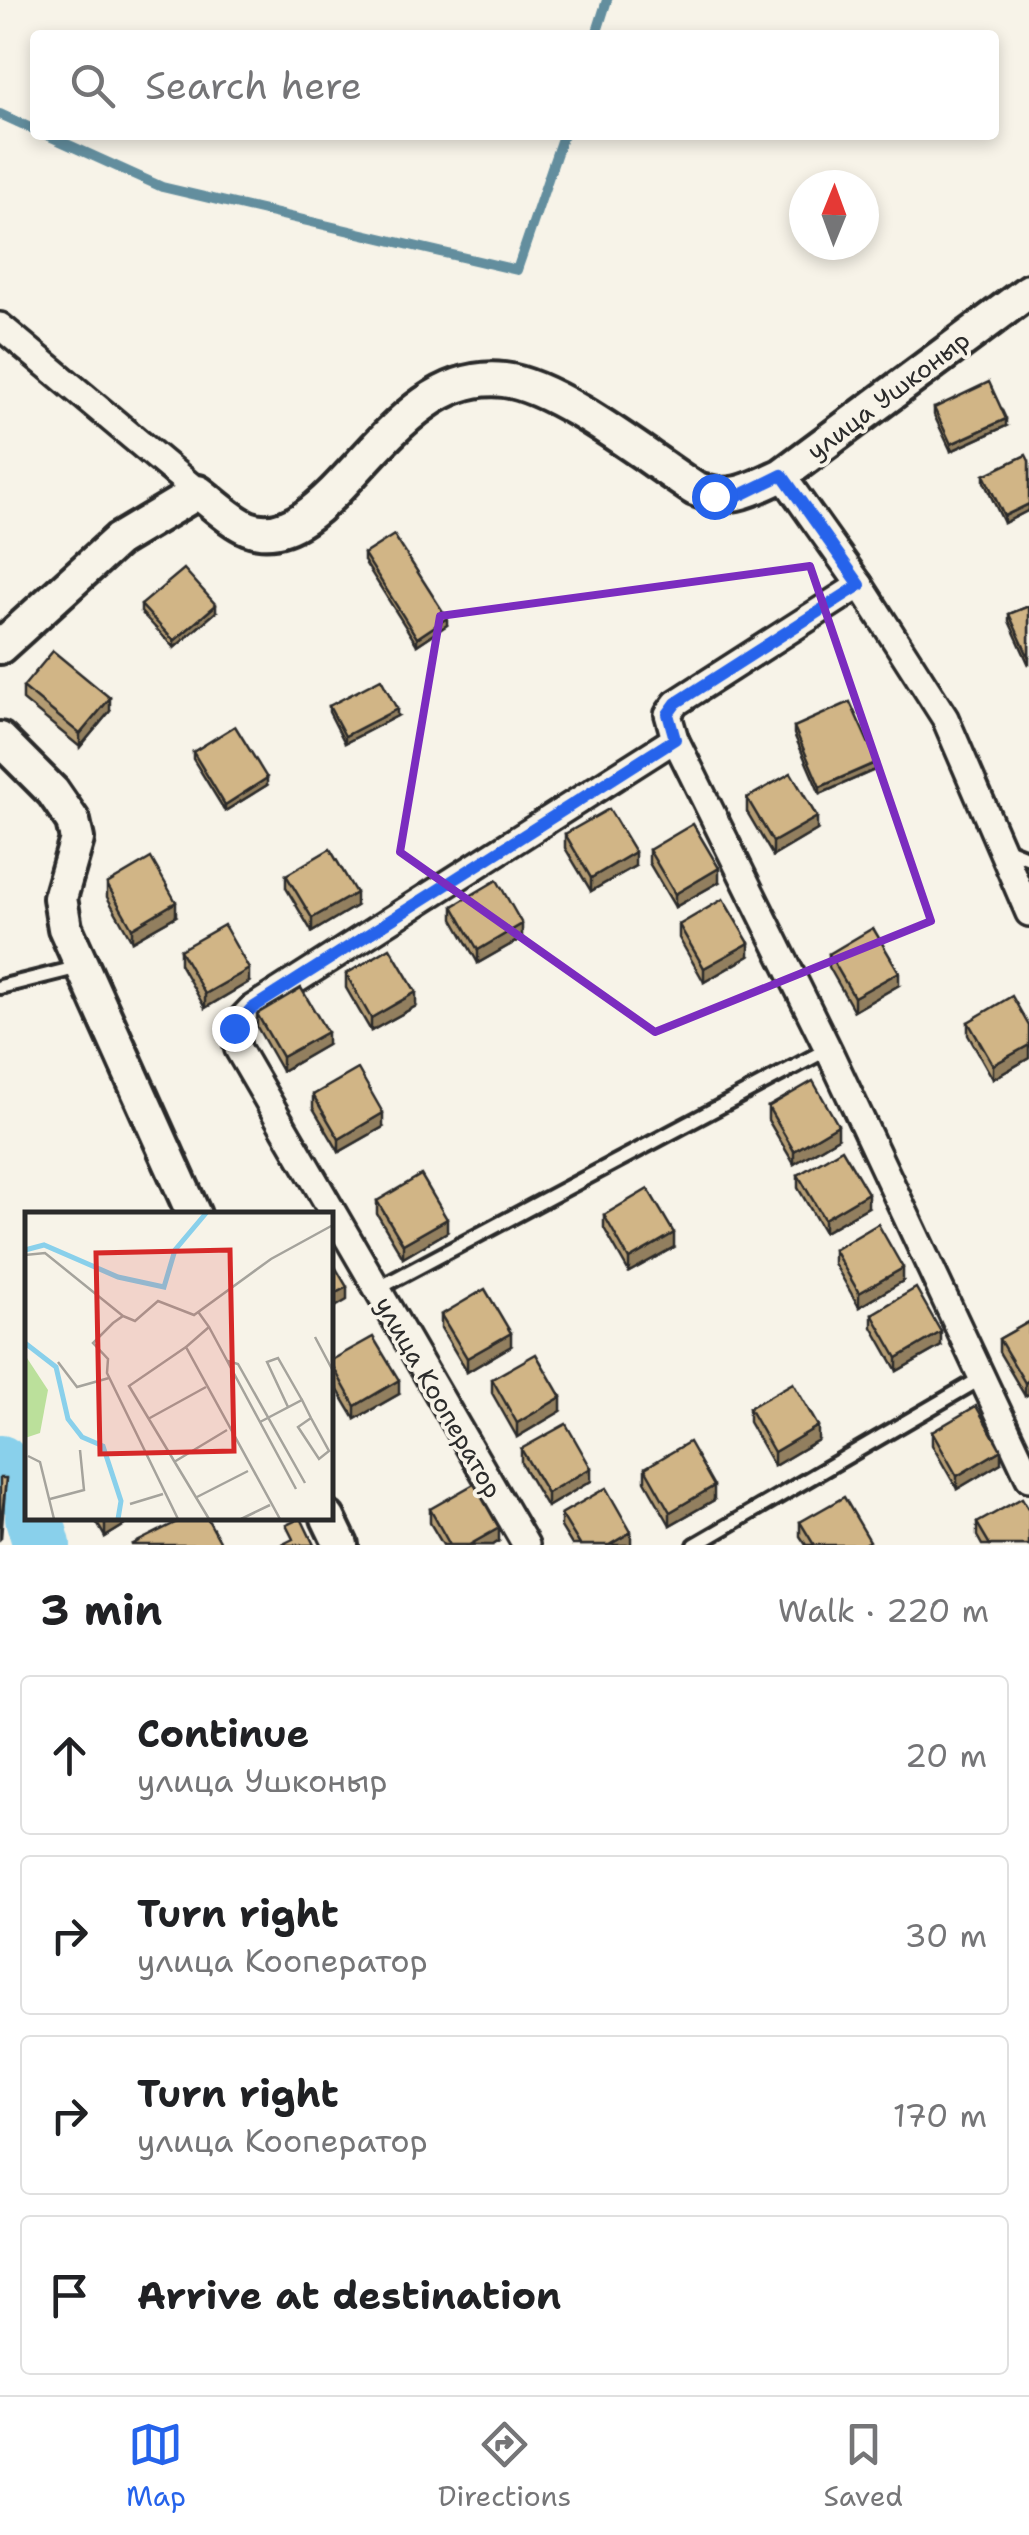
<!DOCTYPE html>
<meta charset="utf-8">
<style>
body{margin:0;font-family:"Shantell Sans",sans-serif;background:#f6f6f6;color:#202124}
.compass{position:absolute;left:789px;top:170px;width:90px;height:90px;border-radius:50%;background:#fff;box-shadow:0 5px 15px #0003;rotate:1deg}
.stop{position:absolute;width:30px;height:30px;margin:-22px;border:8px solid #2563eb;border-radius:50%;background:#fff}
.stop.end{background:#2563eb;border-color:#fff;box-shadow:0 2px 10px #0008}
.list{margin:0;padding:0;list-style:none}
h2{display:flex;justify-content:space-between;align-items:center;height:130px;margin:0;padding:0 40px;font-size:42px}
h2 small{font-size:32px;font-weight:400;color:#757577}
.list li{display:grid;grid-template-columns:65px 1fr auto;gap:30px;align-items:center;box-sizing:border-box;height:160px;margin:0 20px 20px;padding:0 20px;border:2px solid #e0e0e0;border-radius:10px}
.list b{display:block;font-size:38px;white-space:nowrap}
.list p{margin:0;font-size:32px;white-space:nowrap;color:#757577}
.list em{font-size:32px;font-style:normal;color:#757577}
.icon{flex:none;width:55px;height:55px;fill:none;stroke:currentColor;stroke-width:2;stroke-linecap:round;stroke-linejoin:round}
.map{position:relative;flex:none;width:1029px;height:1545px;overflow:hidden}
.search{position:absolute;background:#fff;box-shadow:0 5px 15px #0003;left:30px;right:30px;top:30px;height:110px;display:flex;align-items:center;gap:25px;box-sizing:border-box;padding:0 35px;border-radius:10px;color:#757577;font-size:38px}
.sheet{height:850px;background:#fff}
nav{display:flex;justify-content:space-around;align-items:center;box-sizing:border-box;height:140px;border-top:2px solid #e0e0e0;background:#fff;font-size:28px;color:#757577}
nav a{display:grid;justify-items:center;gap:5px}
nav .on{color:#2563eb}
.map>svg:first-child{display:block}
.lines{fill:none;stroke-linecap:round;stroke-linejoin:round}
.stream{stroke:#638e9e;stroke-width:10}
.river{stroke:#89d0eb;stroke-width:58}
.service-casing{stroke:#2b2b2b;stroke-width:20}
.minor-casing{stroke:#2b2b2b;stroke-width:32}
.tertiary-casing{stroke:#2b2b2b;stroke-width:40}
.service{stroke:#f7f3e8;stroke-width:12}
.minor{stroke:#f7f3e8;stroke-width:25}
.tertiary{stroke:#f7f3e8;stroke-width:32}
.wall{fill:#b49c73;stroke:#2b2b2b;stroke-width:2.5}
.shaded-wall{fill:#927f5e;stroke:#2b2b2b;stroke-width:2.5}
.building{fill:#d1b586;stroke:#2b2b2b;stroke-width:2.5}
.route{stroke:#2563eb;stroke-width:12}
.marked{fill:none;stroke:#7b2cbf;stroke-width:8;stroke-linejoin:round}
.labels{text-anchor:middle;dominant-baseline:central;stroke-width:8;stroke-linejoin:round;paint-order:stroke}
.street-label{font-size:25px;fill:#2b2b2b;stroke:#f7f3e8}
.inset-river{fill:none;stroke:#89d0eb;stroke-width:5}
.inset-road{fill:none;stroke:#a5a39c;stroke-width:2.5}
.view{fill:#d62828;fill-opacity:0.15;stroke:#d62828;stroke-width:5}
.inset-edge{fill:none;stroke:#2b2b2b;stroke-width:5}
</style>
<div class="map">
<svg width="1029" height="1545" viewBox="0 0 1029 1545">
<rect width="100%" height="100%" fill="#f7f3e8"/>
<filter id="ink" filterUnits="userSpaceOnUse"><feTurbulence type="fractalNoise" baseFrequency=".01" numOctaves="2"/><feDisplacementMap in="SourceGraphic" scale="20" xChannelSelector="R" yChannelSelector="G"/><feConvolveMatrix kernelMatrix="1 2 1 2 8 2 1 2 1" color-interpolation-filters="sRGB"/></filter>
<g filter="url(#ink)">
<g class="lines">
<g class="stream">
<polyline points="596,35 607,0"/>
<polyline points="0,114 35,130"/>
<polyline points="47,135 162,187 517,270 563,135"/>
</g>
<g class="river">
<polyline points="0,1464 28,1495"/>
<polyline points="34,1518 42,1545"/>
</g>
<g class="service-casing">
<g id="service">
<polyline points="1004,848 1029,858"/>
<polyline points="0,987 80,967"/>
<polyline points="377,1289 828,1049"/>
<polyline points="695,1545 980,1379"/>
</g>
</g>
<g class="minor-casing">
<g id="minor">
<polyline points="0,326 198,492"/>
<polyline points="782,475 860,585 676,703 668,714 675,739 828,1049 1029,1478"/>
<polyline points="860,585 945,718 1029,913"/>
<polyline points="526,1545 238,1049 234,1027 251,1009 675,739"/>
</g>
</g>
<g class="tertiary-casing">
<g id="tertiary">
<path d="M0,647l118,-107 80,-48c15,11 33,29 50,36 83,31 140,-162 256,-148 53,6 144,78 191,109 33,14 57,0 87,-14l247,-184"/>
<polyline points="0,739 53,792 73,821 77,839 60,898 65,928 194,1215"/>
<polyline points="328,1518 341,1545"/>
</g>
</g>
<use href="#service" class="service"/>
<use href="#minor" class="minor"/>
<use href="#tertiary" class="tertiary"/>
</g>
<g class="wall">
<polygon points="934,408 1006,426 951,451 934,415"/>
<polygon points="1029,461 1029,510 1004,523 984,482 984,475"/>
<polygon points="364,554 447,625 417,645 364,561"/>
<polygon points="141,605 216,612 174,648 141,612"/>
<polygon points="1029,606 1029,665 1009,621 1009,614"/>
<polygon points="23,687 110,711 80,747 23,700"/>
<polygon points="329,706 397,716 345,743 329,712"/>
<polygon points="794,727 877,769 820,794 794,734"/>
<polygon points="193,752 267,785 225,811 193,759"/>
<polygon points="747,798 817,830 773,856 747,812"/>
<polygon points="565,834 635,866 591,891 565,848"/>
<polygon points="649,850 719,882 675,907 649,863"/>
<polygon points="286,875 356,906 312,932 286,888"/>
<polygon points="107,884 176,916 132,941 107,897"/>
<polygon points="453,906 522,938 478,963 453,919"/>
<polygon points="679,925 749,956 704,982 679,938"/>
<polygon points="180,950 249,982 205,1008 180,964"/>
<polygon points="829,954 899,985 854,1011 829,967"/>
<polygon points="346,974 416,1006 371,1031 346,988"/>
<polygon points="257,1014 327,1045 282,1071 257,1027"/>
<polygon points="968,1022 1029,1026 1029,1058 993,1079 968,1035"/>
<polygon points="313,1095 383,1127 339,1152 313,1108"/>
<polygon points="768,1107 838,1138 794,1164 768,1120"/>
<polygon points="798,1175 868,1207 824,1232 798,1188"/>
<polygon points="377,1201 447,1232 403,1258 377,1214"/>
<polygon points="604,1215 674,1247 629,1272 604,1228"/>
<polygon points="834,1250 903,1281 859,1307 834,1263"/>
<polygon points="872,1314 941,1346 897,1371 872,1327"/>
<polygon points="441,1315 511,1346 467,1372 441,1328"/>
<polygon points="1029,1322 1029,1394 1025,1396 999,1352 999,1339"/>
<polygon points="330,1361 399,1394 355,1419 330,1377"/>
<polygon points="492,1379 561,1411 517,1437 492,1393"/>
<polygon points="749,1408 818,1440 774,1466 749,1422"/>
<polygon points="932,1432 1001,1463 957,1489 932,1445"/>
<polygon points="521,1449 591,1481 547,1507 521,1463"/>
<polygon points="645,1468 714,1500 670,1525 645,1481"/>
<polygon points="430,1509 499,1541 493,1545 443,1545 430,1523"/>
<polygon points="561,1514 631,1545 572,1545 561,1527"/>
<polygon points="94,1518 136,1518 105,1537"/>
<polygon points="800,1522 870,1545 806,1545 800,1536"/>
<polygon points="977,1523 1029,1545 982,1545 977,1536"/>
</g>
<g class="shaded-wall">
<polygon points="1006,419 1006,426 951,451 951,444"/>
<polygon points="1029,504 1029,510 1004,523 1004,516"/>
<polygon points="216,605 216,612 174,648 174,641"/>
<polygon points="447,618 447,625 417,645 417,638"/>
<polygon points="110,698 110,711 80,747 80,734"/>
<polygon points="397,709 397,716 345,743 345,736"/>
<polygon points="877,762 877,769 820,794 820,787"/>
<polygon points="267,778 267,785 225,811 225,805"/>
<polygon points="817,817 817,830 773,856 773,842"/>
<polygon points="635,852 635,866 591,891 591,878"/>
<polygon points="719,868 719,882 675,907 675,894"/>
<polygon points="356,893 356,906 312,932 312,918"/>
<polygon points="176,902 176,916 132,941 132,928"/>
<polygon points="522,924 522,938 478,963 478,950"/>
<polygon points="749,943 749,956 704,982 704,968"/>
<polygon points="249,969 249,982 205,1008 205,994"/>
<polygon points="899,972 899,985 854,1011 854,997"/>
<polygon points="416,992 416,1006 371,1031 371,1018"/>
<polygon points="327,1032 327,1045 282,1071 282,1057"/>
<polygon points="1029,1045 1029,1058 993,1079 993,1065"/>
<polygon points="383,1113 383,1127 339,1152 339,1139"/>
<polygon points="838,1125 838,1138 794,1164 794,1151"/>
<polygon points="868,1193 868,1207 824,1232 824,1219"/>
<polygon points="447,1219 447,1232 403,1258 403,1244"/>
<polygon points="674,1233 674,1247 629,1272 629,1259"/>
<polygon points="903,1268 903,1281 859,1307 859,1293"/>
<polygon points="347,1287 347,1300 330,1310 330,1296"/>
<polygon points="941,1332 941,1346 897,1371 897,1358"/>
<polygon points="511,1333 511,1346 467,1372 467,1358"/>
<polygon points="399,1380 399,1394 355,1419 355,1406"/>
<polygon points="1029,1380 1029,1394 1025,1396 1025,1383"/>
<polygon points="561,1397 561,1411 517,1437 517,1423"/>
<polygon points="818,1426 818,1440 774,1466 774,1452"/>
<polygon points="1001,1450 1001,1463 957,1489 957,1476"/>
<polygon points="591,1468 591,1481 547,1507 547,1493"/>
<polygon points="6,1478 1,1538 0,1539 0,1525"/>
<polygon points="714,1486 714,1500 670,1525 670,1512"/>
<polygon points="114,1518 136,1518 105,1537 105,1524"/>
<polygon points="499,1528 499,1541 493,1545 469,1545"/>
<polygon points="631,1532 631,1545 609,1545"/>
</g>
<g class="building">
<polygon points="989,382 1006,419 951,444 934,408"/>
<polygon points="1026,455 1029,461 1029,504 1004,516 984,475"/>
<polygon points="394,535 447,618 417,638 364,554"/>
<polygon points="184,569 216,605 174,641 141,605"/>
<polygon points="1029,606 1029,658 1009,614"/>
<polygon points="53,651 110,698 80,734 23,687"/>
<polygon points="381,679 397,709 345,736 329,706"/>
<polygon points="850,702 877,762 820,787 794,727"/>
<polygon points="235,726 267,778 225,805 193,752"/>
<polygon points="791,773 817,817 773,842 747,798"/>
<polygon points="609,809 635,852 591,878 565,834"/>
<polygon points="693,824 719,868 675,894 649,850"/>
<polygon points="330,849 356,893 312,918 286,875"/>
<polygon points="151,858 176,902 132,928 107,884"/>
<polygon points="497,880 522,924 478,950 453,906"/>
<polygon points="723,899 749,943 704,968 679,925"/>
<polygon points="224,925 249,969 205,994 180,950"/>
<polygon points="873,928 899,972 854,997 829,954"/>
<polygon points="390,948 416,992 371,1018 346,974"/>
<polygon points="301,988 327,1032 282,1057 257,1014"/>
<polygon points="1012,996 1029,1026 1029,1045 993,1065 968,1022"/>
<polygon points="358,1069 383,1113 339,1139 313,1095"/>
<polygon points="813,1081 838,1125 794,1151 768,1107"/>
<polygon points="842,1149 868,1193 824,1219 798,1175"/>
<polygon points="421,1175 447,1219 403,1244 377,1201"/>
<polygon points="648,1189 674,1233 629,1259 604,1215"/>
<polygon points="878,1224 903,1268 859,1293 834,1250"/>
<polygon points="330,1258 347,1287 330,1296"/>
<polygon points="916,1288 941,1332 897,1358 872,1314"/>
<polygon points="485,1289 511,1333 467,1358 441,1315"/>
<polygon points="1029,1322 1029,1380 1025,1383 999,1339"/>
<polygon points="373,1337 399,1380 355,1406 330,1361"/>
<polygon points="536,1354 561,1397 517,1423 492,1379"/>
<polygon points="793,1383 818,1426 774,1452 749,1408"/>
<polygon points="976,1406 1001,1450 957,1476 932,1432"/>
<polygon points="566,1424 591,1468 547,1493 521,1449"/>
<polygon points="689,1442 714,1486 670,1512 645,1468"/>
<polygon points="0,1478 6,1478 1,1525 0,1525"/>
<polygon points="474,1484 499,1528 469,1545 450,1545 430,1509"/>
<polygon points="606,1488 631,1532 609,1545 580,1545 561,1514"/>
<polygon points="844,1497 870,1541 862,1545 814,1545 800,1522"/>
<polygon points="1022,1498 1029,1510 1029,1545 990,1545 977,1523"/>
<polygon points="101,1518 114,1518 105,1524"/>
<polygon points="185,1518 207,1518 222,1545 131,1545"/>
<polygon points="301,1518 314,1545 281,1545 293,1539 286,1525"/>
</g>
</g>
<g class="lines" filter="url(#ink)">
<polyline class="route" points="234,1028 251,1009 675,739 668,714 676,703 860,585 782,475 743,494 714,496"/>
</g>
<path class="marked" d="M810,566l121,355 -276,111 -255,-180 40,-236z"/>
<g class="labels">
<g class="street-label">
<text transform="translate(888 395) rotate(-37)">улица Ушконыр</text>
<text transform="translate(439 1397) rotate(60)">улица Кооператор</text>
</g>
</g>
<g transform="translate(25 1212)">
<rect width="308" height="308" fill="#f7f3e8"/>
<path d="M0,143l23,35 -8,43 -15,5z" fill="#bbe09b"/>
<path class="inset-river" d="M0,38l19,-5 74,32 46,10 11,-37 32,-38M0,131l31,24 12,52 14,18 21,9 18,55 -3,18"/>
<path class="inset-road" d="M0,43l20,-2 78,63M174,101l10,14 -23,20 94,172M184,115l87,162M290,125l18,34M161,135l-57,39 80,133M203,149l10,3 67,119M33,150l19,25 32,-9M263,195l-21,-45 11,-4 24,42M123,207l58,-32M235,210l42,-22 9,18 18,33 -10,8 -21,-32 13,-9M3,244l12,6 14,57M149,250l53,-32M172,285l51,-26M25,287l34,-9 -4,-40M105,292l33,-10M153,307l-71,-146 1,-14 -15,-16 20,-20 10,-7 12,5 23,-20 36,14 77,-56 62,-34M216,307l29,-14"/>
<path class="view" d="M205,38l4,201 -134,3 -4,-201z"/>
<rect width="308" height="308" class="inset-edge"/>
</g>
</svg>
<svg class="compass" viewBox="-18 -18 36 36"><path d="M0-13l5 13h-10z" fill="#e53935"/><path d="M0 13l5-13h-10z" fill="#757577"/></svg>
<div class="stop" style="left:714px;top:496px"></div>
<div class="stop end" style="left:234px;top:1028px"></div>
<div class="search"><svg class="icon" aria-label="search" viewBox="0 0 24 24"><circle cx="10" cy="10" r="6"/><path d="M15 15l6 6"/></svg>Search here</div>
</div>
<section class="sheet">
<h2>3 min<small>Walk · 220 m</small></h2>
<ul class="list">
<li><svg class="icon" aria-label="ahead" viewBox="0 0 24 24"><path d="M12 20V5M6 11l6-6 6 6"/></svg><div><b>Continue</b><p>улица Ушконыр</p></div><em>20 m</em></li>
<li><svg class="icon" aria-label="right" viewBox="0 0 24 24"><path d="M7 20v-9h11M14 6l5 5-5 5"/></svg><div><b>Turn right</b><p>улица Кооператор</p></div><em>30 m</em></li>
<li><svg class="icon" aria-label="right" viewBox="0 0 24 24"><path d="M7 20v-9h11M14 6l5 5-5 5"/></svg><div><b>Turn right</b><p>улица Кооператор</p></div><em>170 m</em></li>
<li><svg class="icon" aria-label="arrive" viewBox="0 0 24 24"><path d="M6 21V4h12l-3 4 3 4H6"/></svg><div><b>Arrive at destination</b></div></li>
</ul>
</section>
<nav>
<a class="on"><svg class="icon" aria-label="map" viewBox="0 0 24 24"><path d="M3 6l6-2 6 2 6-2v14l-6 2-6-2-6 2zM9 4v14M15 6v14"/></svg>Map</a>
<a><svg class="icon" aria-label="directions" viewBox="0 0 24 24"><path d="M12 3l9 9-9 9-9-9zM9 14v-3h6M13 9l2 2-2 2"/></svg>Directions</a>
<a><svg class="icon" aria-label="saved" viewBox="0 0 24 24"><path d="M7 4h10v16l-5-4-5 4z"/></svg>Saved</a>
</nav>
